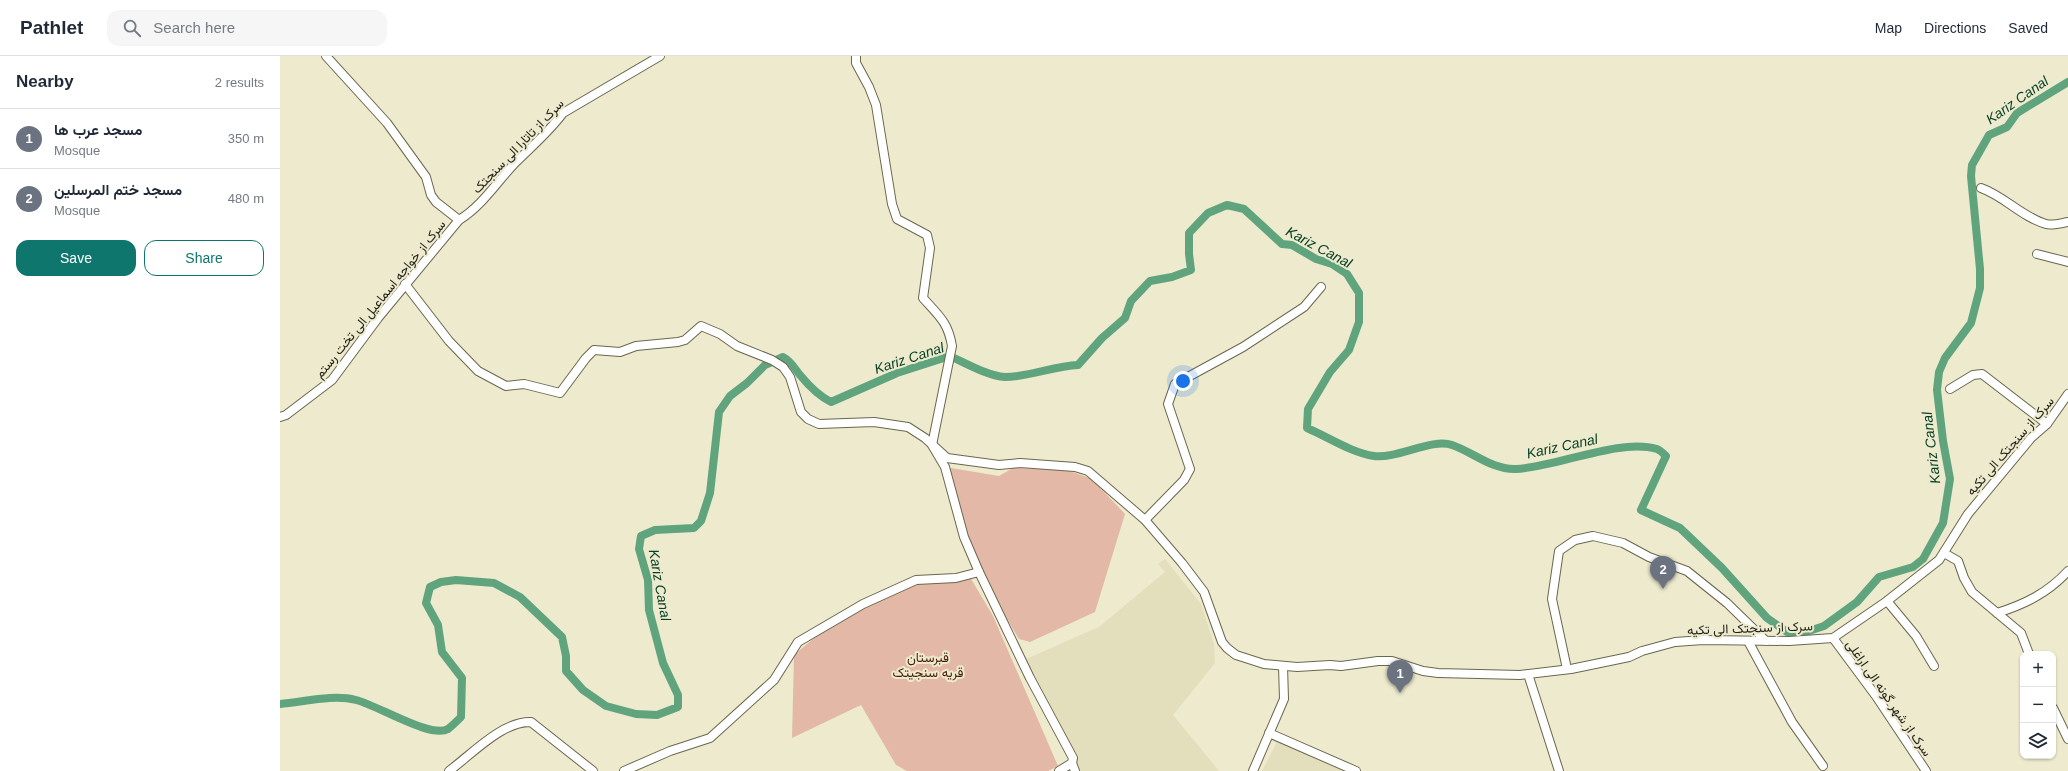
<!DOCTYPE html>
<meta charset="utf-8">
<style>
body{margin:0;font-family:Helvetica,Vazirmatn,sans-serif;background:#f6f6f7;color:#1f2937}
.controls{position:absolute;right:12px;bottom:12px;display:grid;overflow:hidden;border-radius:8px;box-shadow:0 1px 3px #0004}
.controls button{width:36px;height:36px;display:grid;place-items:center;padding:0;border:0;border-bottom:1px solid #e0e1e3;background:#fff;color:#1f2937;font:20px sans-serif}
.you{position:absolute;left:903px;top:325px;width:14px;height:14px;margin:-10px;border:3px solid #fff;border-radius:50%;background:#1a73e8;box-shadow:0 0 0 6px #1a73e833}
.badge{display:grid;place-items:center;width:26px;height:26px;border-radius:50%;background:#0f766e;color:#fff;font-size:13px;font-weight:700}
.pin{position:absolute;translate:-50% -33px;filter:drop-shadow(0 1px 2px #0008)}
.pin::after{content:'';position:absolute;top:21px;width:14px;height:12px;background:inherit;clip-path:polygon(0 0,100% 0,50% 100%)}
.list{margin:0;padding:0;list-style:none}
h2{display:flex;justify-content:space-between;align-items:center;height:52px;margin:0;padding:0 16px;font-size:17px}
h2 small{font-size:13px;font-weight:400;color:#747a83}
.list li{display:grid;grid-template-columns:26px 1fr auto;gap:12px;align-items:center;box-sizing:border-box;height:60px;padding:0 16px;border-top:1px solid #e0e1e3}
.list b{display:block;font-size:15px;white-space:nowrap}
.list p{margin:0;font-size:13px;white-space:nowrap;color:#747a83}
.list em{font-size:13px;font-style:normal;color:#747a83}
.actions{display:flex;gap:8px;padding:12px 16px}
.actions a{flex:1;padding:9px 0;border:1px solid #0f766e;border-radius:12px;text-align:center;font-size:14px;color:#0f766e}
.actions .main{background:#0f766e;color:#fff}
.icon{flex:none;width:22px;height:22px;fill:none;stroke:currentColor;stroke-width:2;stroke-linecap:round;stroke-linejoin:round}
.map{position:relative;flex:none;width:1788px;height:715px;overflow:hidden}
header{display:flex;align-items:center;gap:24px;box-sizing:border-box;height:56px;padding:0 20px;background:#fff;border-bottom:1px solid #e0e1e3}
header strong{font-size:19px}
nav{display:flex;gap:22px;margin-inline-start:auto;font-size:14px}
.search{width:280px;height:36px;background:#f6f6f7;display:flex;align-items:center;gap:10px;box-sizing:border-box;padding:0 14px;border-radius:12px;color:#747a83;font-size:15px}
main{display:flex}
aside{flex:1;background:#fff}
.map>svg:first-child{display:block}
.built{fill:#e3dfbc}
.green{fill:#e3b8a6}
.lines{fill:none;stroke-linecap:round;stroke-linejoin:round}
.canal{stroke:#60a47e;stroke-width:8}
.minor-casing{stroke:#6a674f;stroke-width:10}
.minor{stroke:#fff;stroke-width:8}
.labels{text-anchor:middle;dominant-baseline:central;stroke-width:4;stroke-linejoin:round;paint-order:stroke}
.street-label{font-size:13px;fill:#201f15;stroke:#edeace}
.park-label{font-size:13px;fill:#471c08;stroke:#edeace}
.water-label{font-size:14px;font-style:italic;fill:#074026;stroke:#edeace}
</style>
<header>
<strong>Pathlet</strong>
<div class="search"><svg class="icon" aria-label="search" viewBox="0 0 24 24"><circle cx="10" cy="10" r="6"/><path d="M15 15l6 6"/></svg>Search here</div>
<nav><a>Map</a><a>Directions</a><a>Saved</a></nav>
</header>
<main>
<aside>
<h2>Nearby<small>2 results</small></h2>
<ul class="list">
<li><span class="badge" style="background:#6b7280">1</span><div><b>مسجد عرب ها</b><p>Mosque</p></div><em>350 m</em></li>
<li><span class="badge" style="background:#6b7280">2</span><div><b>مسجد ختم المرسلین</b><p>Mosque</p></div><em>480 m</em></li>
</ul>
<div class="actions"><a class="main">Save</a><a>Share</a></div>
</aside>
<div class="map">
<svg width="1788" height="715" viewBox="0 0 1788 715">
<rect width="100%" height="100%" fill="#edeace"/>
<g class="built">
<polygon points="885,503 921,548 934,588 935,607 893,659 939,715 800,715 746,603 819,571 885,516 878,508"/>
<polygon points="998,684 1061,713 1061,715 982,715"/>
</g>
<g class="green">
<polygon points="665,411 719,420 733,412 787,414 812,423 845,458 815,556 750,586 739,583 684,492 667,432"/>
<polygon points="690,521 713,560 778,710 768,715 627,715 616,709 581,649 512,682 514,599 540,577 627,529"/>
</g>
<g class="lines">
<path class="canal" d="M0,648c24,-2 53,-10 76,-4 21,5 75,39 92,29 4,-3 9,-8 13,-12l1,-39 -20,-26 -4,-27 -12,-22 4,-16 11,-5 15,-2 38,3 26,14 42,40 4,19v15l17,19 23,16 30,8 21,1 21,-8v-12l-15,-32 -14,-53 -1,-30 -9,-31 2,-13 14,-6 39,-2 7,-7 9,-28 9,-81 11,-16 17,-13 18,-18 18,-8c8,4 12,12 17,18 9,11 19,21 31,27l66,-29 53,-17c15,7 38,20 55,21 24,0 49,-11 73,-12l24,-27 23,-20 6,-17 19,-20 22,-4 19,-7 -2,-16v-21l19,-20 19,-8 17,4 38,35 10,1 24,14 16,5 15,10 12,19v29l-10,28 -19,22 -22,37 -1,19c21,9 45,25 67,28 23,3 58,-18 78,-11 21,7 40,25 64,24 42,-2 102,-31 141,-20 3,1 6,4 9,7l-25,54 39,18 42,40 45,50 20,14h19l18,-6 33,-24 22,-25 34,-10 10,-8 20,-36 7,-44 -7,-38 -6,-51 2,-18 6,-14 26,-35 9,-35v-19l-9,-93 1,-11 17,-30 18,-8 10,-14 51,-31"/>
<g class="minor-casing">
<g id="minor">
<path d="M576,0v7l13,24 7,18 16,99 5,15 30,16 3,13 -7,50c16,18 25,24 29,48l-20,99 13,22 19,70 15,35 51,106 43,80 -1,5 -13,8"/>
<path d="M1701,132c23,8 41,29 65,36 6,2 16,-1 22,-2"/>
<path d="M179,164c23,-14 37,-37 55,-56 17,-17 35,-32 49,-51l97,-57"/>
<polyline points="1757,198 1788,206"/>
<polyline points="125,228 169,285 198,315 226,330 244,328 280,337 306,302 314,294 340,296 356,290 398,286 405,284 421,270 440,278 457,290 492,304 503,311 510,321 521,356 528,363 539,368 594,366 628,371 645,382 667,402 719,409 740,407 795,411 808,415 865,464 902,507 924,536 942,586 947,592 956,599 984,608 1017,611 1050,609 1061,610 1098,605 1112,605 1143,615 1158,617 1240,619 1291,613 1349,601 1362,595 1395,586 1423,584 1509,585 1553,582 1607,545 1659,504 1688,458 1751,382 1767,368 1788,338"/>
<polyline points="1670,333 1693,319 1702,318 1767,368"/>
<polyline points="0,361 6,359 52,324 98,262 179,164 156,146 151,139 146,121 107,67 46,0"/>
<polyline points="865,464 904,424 910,413 888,348 895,328 963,291 1024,251 1041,231"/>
<polyline points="1664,497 1678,505 1684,522 1692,536 1741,577 1749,598"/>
<polyline points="1607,545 1636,580 1654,610"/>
<path d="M1717,557c28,-9 51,-20 71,-42"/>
<polyline points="1553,582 1596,640 1646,715"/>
<polyline points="1468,585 1512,666 1543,710"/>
<polyline points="1287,613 1272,543 1279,495 1295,484 1313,480 1343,487 1369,501 1407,515 1447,547 1486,585"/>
<polyline points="1248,618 1279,715"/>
<polyline points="1773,652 1788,683"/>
<polyline points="989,677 1076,715"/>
<polyline points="792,707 795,715"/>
<path d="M169,715c22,-16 53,-50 82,-49l62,49"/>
<polyline points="344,715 390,695 430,682 494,624 518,586 583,548 636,524 676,522 699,516"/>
<polyline points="973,715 1004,643 1003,610"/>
</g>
</g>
<use href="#minor" class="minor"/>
</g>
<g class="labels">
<g class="street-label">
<text transform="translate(238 90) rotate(-46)">سرک از تاتارا الی سنجتک</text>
<text transform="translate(100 243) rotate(-51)">سرک از خواجه اسماعیل الی تخت رستم</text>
<text transform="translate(1730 390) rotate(-49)">سرک از سنجتک الی تکیه</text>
<text transform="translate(1470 572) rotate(-2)">سرک از سنجتک الی تکیه</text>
<text transform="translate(1609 642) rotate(55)">سرک از شهر گونه الی اراغلی</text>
</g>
<g class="park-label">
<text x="648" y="601">قبرستان<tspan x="648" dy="15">قریه سنجیتک</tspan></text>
</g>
<g class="water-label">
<text transform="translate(1737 44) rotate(-35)">Kariz Canal</text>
<text transform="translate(1039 191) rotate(28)">Kariz Canal</text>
<text transform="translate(629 302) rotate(-18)">Kariz Canal</text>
<text transform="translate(1282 390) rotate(-12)">Kariz Canal</text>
<text transform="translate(1651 392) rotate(-97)">Kariz Canal</text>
<text transform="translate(380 529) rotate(80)">Kariz Canal</text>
</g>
</g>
</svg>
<div class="controls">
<button>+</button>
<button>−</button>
<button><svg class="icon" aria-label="layers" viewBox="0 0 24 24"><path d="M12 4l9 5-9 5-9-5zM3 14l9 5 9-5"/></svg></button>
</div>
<div class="you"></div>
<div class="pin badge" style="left:1120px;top:637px;background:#6b7280">1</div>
<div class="pin badge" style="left:1383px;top:533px;background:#6b7280">2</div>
</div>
</main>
